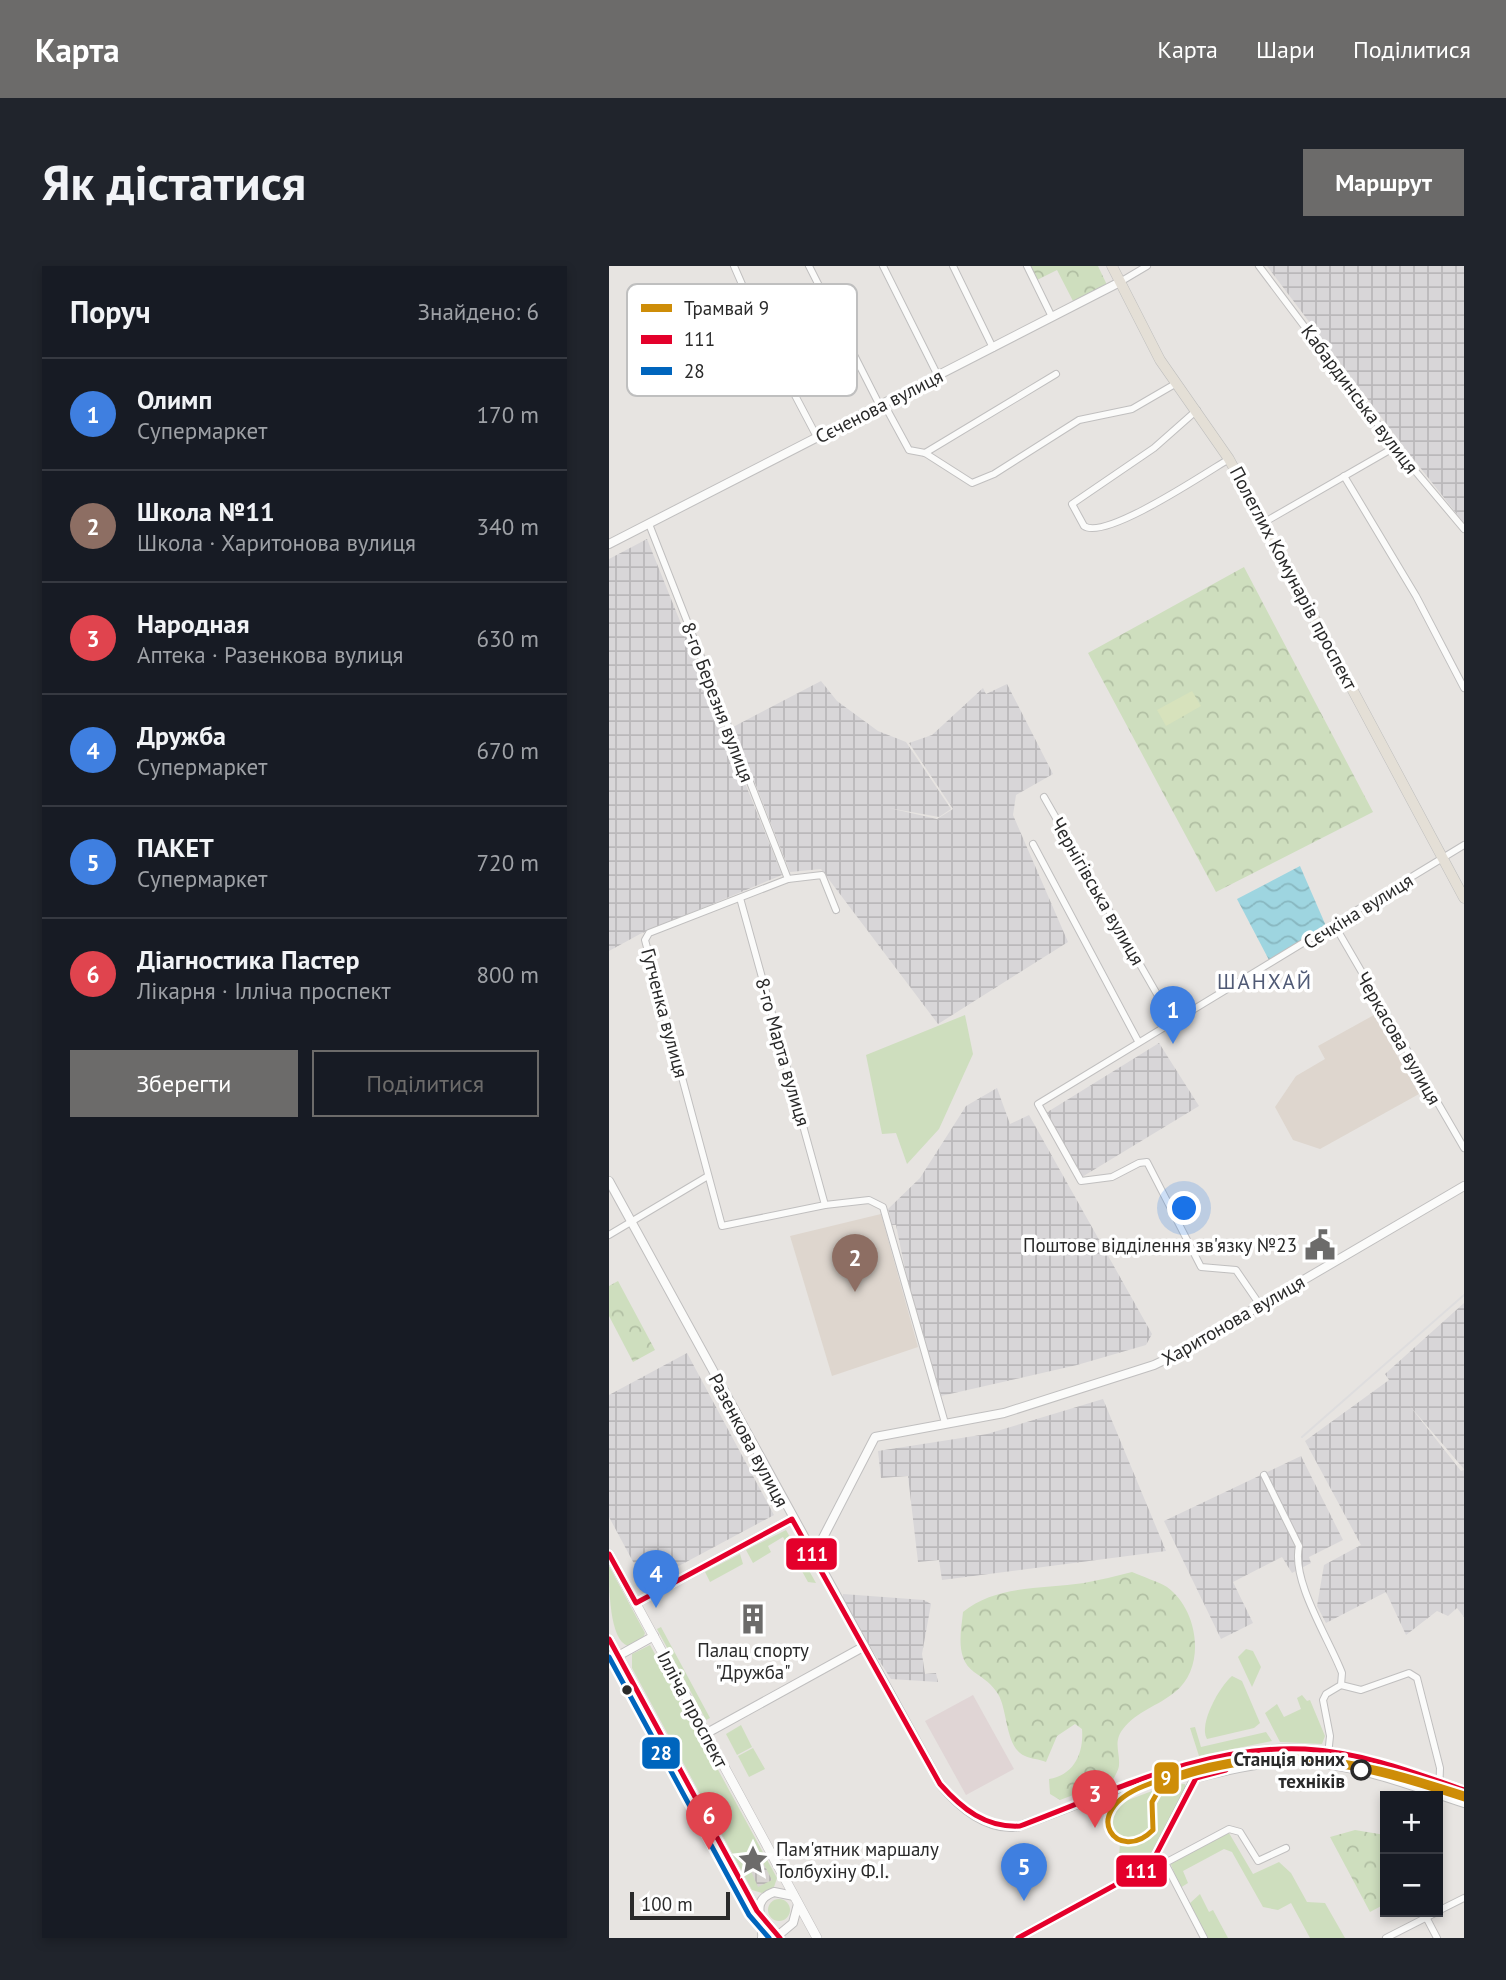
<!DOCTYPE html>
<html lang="uk">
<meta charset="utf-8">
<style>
body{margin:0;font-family:"PT Sans",sans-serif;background:#20242c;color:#f1f3f6}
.controls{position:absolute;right:21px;bottom:21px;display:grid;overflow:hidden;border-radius:0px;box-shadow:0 4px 10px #0003}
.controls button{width:63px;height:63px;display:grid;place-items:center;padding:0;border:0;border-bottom:2px solid #363941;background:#171b24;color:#f1f3f6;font:35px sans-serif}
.scale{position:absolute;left:21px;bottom:18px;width:100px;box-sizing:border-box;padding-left:7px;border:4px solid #2a2a2a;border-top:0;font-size:19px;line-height:24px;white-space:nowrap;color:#2a2a2a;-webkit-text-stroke:5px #fff;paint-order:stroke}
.you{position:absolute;left:576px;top:943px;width:24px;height:24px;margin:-18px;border:5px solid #fff;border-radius:50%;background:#1a73e8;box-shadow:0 0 0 10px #1a73e833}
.badge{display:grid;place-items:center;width:46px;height:46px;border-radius:50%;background:#6c6b6a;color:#fff;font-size:23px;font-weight:700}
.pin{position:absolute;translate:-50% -58px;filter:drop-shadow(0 2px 4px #0008)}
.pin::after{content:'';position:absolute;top:37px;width:24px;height:21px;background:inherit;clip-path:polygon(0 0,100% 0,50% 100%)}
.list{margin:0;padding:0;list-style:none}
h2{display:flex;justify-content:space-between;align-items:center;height:91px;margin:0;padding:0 28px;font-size:30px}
h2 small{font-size:23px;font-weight:400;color:#9ea1a6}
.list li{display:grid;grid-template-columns:46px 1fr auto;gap:21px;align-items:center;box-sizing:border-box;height:112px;padding:0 28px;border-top:2px solid #363941}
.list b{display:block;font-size:26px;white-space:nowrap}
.list p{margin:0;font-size:23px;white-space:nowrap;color:#9ea1a6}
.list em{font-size:23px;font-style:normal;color:#9ea1a6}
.actions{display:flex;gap:14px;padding:21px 28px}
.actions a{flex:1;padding:16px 0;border:2px solid #6c6b6a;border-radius:0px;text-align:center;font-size:24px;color:#6c6b6a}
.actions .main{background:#6c6b6a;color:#fff}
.map{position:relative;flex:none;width:855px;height:1672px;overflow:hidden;border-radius:0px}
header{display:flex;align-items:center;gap:42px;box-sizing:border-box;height:98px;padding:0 35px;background:#6c6b6a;color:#fff}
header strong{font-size:33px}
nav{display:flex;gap:38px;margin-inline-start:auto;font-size:24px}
.intro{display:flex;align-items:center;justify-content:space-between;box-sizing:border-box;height:168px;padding:0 42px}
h1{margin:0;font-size:49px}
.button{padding:18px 32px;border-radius:0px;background:#6c6b6a;color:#fff;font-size:24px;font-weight:700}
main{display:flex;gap:42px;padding:0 42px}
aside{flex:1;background:#171b24;border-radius:0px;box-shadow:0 4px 10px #0003}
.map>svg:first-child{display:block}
.industrial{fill:url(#industrial-grid)}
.education{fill:#ded6ce}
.medical{fill:#e0d5d5}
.grass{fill:#cedebe}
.forest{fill:url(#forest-crowns)}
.pitch{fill:#d7e2bc}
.plaza{fill:url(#plaza-grid)}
.water{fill:url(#water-waves)}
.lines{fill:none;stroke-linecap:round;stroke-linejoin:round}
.minor-casing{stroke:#c0bfbf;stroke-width:8}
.tertiary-casing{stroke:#c0bfbf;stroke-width:10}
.secondary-casing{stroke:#c0bfbf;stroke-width:10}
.primary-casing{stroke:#bfbfbe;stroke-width:11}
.minor{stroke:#fbfbfa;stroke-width:6}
.tertiary{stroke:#fbfbfa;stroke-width:8}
.secondary{stroke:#fbfbfa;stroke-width:9}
.primary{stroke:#e4dfd6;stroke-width:10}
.rail{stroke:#deddde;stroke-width:2}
.bus-1-casing{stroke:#fff;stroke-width:10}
.bus-2-casing{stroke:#fff;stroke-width:10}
.bus-1{stroke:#e4002b;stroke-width:5}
.bus-2{stroke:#0065bd;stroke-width:5}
.tram-1-casing{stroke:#fff;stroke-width:10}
.tram-1{stroke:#ce8d08;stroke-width:5}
.bus-dot{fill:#2a2a2a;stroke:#fff;stroke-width:2.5}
.stop-dot{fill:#fff;stroke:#2a2a2a;stroke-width:3.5}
.labels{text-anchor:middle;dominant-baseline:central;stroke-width:7;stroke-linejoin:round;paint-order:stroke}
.street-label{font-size:19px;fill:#2a2a2a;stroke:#fff}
.poi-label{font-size:19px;fill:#2a2a2a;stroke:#fff;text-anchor:end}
.stop-label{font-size:19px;font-weight:bold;fill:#2a2a2a;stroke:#fff;text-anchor:end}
.neighbourhood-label{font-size:21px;letter-spacing:2px;fill:#505a75;stroke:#fff}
.key{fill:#fff;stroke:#bfbfbf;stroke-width:2}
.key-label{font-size:19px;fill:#2a2a2a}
.line-badge{stroke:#fff;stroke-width:2.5}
.badge-label{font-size:19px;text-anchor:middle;font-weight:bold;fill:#fff}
</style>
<header>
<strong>Карта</strong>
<nav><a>Карта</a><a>Шари</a><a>Поділитися</a></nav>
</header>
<div class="intro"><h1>Як дістатися</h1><a class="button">Маршрут</a></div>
<main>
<aside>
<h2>Поруч<small>Знайдено: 6</small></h2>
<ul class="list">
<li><span class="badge" style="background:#3f7fe0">1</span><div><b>Олимп</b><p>Супермаркет</p></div><em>170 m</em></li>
<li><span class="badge" style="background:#8d6e63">2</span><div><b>Школа №11</b><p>Школа · Харитонова вулиця</p></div><em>340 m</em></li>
<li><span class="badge" style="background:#e0444e">3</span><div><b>Народная</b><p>Аптека · Разенкова вулиця</p></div><em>630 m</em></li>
<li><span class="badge" style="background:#3f7fe0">4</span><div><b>Дружба</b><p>Супермаркет</p></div><em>670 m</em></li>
<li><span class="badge" style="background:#3f7fe0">5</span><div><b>ПАКЕТ</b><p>Супермаркет</p></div><em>720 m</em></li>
<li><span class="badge" style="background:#e0444e">6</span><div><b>Діагностика Пастер</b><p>Лікарня · Ілліча проспект</p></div><em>800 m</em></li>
</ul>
<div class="actions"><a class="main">Зберегти</a><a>Поділитися</a></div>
</aside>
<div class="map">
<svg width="855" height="1672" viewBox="0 0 855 1672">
<defs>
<pattern id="industrial-grid" width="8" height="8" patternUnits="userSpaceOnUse" patternTransform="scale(1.75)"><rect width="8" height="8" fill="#d8d6d8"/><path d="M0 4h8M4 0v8" fill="none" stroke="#bab8ba"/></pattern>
<pattern id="forest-crowns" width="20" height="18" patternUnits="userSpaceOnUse" patternTransform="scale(1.75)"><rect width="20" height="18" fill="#cedebe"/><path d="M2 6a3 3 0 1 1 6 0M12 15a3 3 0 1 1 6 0" fill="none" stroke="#b1bfa3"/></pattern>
<pattern id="plaza-grid" width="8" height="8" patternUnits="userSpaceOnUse" patternTransform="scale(1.75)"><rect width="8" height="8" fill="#d7d4d1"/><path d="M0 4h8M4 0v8" fill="none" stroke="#b9b6b4"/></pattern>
<pattern id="water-waves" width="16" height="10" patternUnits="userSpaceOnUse" patternTransform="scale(1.75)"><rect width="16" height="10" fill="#9ed5e0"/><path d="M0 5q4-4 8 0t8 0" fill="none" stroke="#88b7c0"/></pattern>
</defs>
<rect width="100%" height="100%" fill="#e7e4e1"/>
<g class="industrial">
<polygon points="658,0 855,0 855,257 794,180"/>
<polygon points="38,273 173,609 31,668 0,685 0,293"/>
<polygon points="212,415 228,435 269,465 297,476 342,543 330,551 280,542 328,553 344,543 300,477 323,469 374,422 377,428 398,418 444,508 407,529 404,549 459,676 329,758 212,603 181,606 124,461"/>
<polygon points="550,777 590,840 468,914 432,850"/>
<polygon points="388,822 401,858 420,849 543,1068 537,1079 468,1099 332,1130 298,1013 287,959 283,959 279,943 311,912 357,840"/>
<polygon points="855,1037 855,1203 800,1139 852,1205 855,1204 855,1351 848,1342 839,1350 828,1345 797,1369 777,1326 717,1357 708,1340 715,1299 752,1279 696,1175 780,1114 776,1108"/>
<polygon points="78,1087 165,1249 36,1318 0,1251 0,1129"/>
<polygon points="494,1133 557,1285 333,1314 330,1294 309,1296 299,1210 272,1212 269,1185 378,1168"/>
<polygon points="692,1190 734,1274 700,1291 702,1297 683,1307 673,1291 624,1316 644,1357 612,1373 555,1255"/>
<polygon points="234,1328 315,1334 322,1338 313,1388 316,1408 327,1407 329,1416 282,1413 234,1339"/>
</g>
<g class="education">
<polygon points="765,749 810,828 711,883 684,874 666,841 687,810 716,793 709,780"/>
<polygon points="272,948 309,1081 223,1110 181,970"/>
</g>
<polygon class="medical" points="364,1429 405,1503 357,1529 316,1455"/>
<g class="grass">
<polygon points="356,749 364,788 330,863 298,898 287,867 273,868 257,789"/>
<polygon points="177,1264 207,1317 199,1316 174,1271 159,1280 162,1286 144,1297 137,1284"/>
<polygon points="131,1288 134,1298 101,1316 96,1306"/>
<path d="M0,1300l36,67 -2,5 -15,8c-19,-6 -19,-59 -19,-80z"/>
<polygon points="52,1361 101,1452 97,1454 48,1363"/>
<polygon points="41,1379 168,1612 165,1621 153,1627 143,1624 23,1402 23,1388"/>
<polygon points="637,1383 644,1385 652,1401 643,1421 629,1391"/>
<path d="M623,1410l10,5 18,42 -6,5 -47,11c-9,-15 13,-53 25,-63z"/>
<polygon points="693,1429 698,1435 701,1434 716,1470 713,1478 671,1476 656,1447 668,1438 675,1451 692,1443 688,1432"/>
<polygon points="132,1459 143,1481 128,1489 117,1468"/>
<polygon points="586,1461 592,1481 657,1466 663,1475 590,1490 581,1462"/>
<polygon points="144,1482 156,1503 140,1511 129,1490"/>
<polygon points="576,1518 577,1523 539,1595 529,1602 510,1591 511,1577 499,1555 506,1539 559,1519"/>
<polygon points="620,1567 644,1608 670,1596 682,1607 698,1636 716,1637 736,1672 701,1672 682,1637 669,1644 654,1641 623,1586 615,1583 574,1605 579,1617 571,1622 561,1596"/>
<polygon points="591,1628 600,1646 604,1644 619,1672 599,1672 580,1638"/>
<circle cx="170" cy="1644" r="11"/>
</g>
<g class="forest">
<polygon points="421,0 489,0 498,19 464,35 448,4 428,14"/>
<polygon points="635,301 764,546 607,626 479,387"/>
<polygon points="9,1015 46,1084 24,1096 0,1050 0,1020"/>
<path d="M523,1306c11,5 25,9 35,15 31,22 40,80 8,105 -17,14 -38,19 -52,37 -10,13 -3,23 -4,36 0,4 -4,11 -6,15l-53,20 -10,-6 -1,-15c25,-4 35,-26 33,-50l-7,-5 -18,12 -11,26c-7,-3 -15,-3 -21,-6 -20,-8 -17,-46 -27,-62 -7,-11 -14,-15 -24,-22 -19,-14 -13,-40 -11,-60 33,-27 80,-23 121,-29 16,-3 32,-7 48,-11z"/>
<polygon points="746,1564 776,1569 776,1638 761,1646 721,1571"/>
</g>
<polygon class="pitch" points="583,425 592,440 557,460 548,444"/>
<polygon class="plaza" points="145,1586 150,1589 163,1614 149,1621 137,1594 138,1588"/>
<polygon class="water" points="691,600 717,660 660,694 628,633"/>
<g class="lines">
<g class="minor-casing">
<g id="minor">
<polyline points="125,0 159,78 208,171"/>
<polyline points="200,0 271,140"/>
<polyline points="274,0 329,110"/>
<polyline points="344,0 384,82"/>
<polyline points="418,0 443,51"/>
<polyline points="650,0 786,181 855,263"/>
<polyline points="511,16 538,0"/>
<polyline points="275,138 300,184 316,187 363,217 385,208 470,154 523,143 566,118"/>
<path d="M588,144l-43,38 -82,56 12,22c21,15 123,-54 145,-67"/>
<polyline points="316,187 447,108"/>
<polyline points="735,210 807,330 855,422"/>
<polyline points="654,257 786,181"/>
<polyline points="40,258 179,613"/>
<polyline points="435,531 564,756"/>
<polyline points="424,578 529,775"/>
<polyline points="131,632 216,939"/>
<polyline points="227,644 213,609 179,613 40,667 36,674 113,960 216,939 260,934 274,941 336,1157"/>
<polyline points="726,660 855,882"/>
<polyline points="0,969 99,910"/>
<polyline points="651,1039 627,1004 592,1001 538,896 530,897 503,911 472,915 429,838 855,579"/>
<path d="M655,1209l35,71c-8,35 30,93 43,127l-1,12 -15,9 -3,6 7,36 -3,29"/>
<polyline points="732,1419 752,1424 800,1407 808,1412 831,1502 830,1529"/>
<polyline points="548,1592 556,1597 595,1672"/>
<polyline points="556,1597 620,1563 631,1566 649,1595 677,1582"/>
<polyline points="829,1645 855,1632"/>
<polyline points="817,1651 828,1672"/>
<polyline points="777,1672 828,1646"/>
</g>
</g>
<g class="tertiary-casing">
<g id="tertiary">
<polyline points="0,278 511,16"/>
<path d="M0,915l331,603c19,23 48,48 80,42 87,-31 191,-83 285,-77 55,4 107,23 159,41"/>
<polyline points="204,1291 266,1171 395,1147 545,1099 568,1088 855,920"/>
<polyline points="27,1337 183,1253"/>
<polyline points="9,1390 45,1370"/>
<polyline points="98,1467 254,1381"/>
<path d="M587,1512c35,-9 69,-17 106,-16 55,2 110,24 162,41"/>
<path d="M153,1672c2,-19 -13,-37 12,-46l20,4"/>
<polyline points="166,1672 184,1657 189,1638"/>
<polyline points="409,1672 541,1600 587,1510"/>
</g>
</g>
<g class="secondary-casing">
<g id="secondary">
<polyline points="0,1288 208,1672"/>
<polyline points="0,1373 148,1645 171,1672"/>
</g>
</g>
<g class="primary-casing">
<polyline id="primary" points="503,0 551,94 620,193 855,632"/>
</g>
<use href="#minor" class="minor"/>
<use href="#tertiary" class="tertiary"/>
<use href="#secondary" class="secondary"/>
<use href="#primary" class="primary"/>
<polyline class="rail" points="693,1171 855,1029"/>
<g class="bus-1-casing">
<g id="bus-1">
<path d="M0,1288l27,49 156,-84 148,265c22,25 46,44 80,42 91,-34 186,-82 285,-77 55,3 108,23 159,41"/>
<polyline points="0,1373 148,1645 171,1672"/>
<polyline points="409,1672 541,1600 587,1512 617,1504"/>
</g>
</g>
<g class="bus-2-casing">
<polyline id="bus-2" points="0,1391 140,1649 160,1672"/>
</g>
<use href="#bus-1" class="bus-1"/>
<use href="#bus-2" class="bus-2"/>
<g class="tram-1-casing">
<path id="tram-1" d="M855,1528c-119,-39 -199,-56 -320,-8 -68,27 -25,79 9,44l-1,-28 9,-16c19,-10 41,-15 61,-19 85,-17 162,5 242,32"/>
</g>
<use href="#tram-1" class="tram-1"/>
</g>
<defs>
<g id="civic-bare" transform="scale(2.415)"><path d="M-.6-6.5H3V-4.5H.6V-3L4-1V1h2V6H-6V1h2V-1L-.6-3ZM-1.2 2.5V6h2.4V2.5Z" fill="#6c6b6a" stroke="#fff" stroke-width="2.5" paint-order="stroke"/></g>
<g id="building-bare" transform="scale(2.415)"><path d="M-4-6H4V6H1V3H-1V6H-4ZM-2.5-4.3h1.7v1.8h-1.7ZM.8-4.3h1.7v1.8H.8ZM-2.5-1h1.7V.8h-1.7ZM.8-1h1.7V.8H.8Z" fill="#6c6b6a" stroke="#fff" stroke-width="2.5" paint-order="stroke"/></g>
<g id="sight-bare" transform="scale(2.415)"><path d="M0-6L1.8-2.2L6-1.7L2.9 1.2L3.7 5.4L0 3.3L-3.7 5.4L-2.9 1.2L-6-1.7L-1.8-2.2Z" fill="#6c6b6a" stroke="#fff" stroke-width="2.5" paint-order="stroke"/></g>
</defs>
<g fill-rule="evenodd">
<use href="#civic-bare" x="711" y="979"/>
<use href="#building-bare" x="144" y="1353"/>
<use href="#sight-bare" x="144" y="1594"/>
</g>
<circle class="bus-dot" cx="18" cy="1424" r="6"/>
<circle class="stop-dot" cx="752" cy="1504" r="9"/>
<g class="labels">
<g class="street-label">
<text transform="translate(751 133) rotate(53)">Кабардинська вулиця</text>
<text transform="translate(270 140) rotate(-27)">Сєченова вулиця</text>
<text transform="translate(685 312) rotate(62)">Полеглих Комунарів проспект</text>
<text transform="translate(109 436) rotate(69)">8-го Березня вулиця</text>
<text transform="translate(489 625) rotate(60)">Чернігівська вулиця</text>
<text transform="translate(749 645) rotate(-32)">Сєчкіна вулиця</text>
<text transform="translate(56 747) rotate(75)">Гутченка вулиця</text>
<text transform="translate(790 772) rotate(60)">Черкасова вулиця</text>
<text transform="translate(174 786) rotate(74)">8-го Марта вулиця</text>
<text transform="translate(624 1054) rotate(-30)">Харитонова вулиця</text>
<text transform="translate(140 1174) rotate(62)">Разенкова вулиця</text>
<text transform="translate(84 1443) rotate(62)">Ілліча проспект</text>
</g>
<g class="poi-label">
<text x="688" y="979">Поштове відділення зв'язку №23</text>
<text x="144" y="1384" text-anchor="middle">Палац спорту<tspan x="144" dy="22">"Дружба"</tspan></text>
<text x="167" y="1583" text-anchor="start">Пам'ятник маршалу<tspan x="167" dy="22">Толбухіну Ф.І.</tspan></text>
</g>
<g class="stop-label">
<text x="736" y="1493">Станція юних<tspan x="736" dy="22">техніків</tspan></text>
</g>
<g class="neighbourhood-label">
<text x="656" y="715">ШАНХАЙ</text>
</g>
</g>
<rect x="18" y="18" width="230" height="112" rx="10" class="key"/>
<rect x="32" y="38" width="31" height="8" fill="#ce8d08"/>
<rect x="32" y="69" width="31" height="9" fill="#e4002b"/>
<rect x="32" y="101" width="31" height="8" fill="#0065bd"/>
<g class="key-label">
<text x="75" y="49">Трамвай 9</text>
<text x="75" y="80">111</text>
<text x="75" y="112">28</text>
</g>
<g class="line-badge">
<rect x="176" y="1271" width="53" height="34" rx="7" fill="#e4002b"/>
<rect x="32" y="1470" width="40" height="34" rx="7" fill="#0065bd"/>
<rect x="544" y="1495" width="27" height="34" rx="7" fill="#ce8d08"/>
<rect x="506" y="1588" width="53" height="34" rx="7" fill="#e4002b"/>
</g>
<g class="badge-label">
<text x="203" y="1295">111</text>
<text x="52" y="1494">28</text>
<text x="557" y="1519">9</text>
<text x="532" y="1612">111</text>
</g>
</svg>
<div class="controls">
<button>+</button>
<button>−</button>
</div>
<div class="scale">100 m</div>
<div class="you"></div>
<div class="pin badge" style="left:564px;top:778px;background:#3f7fe0">1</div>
<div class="pin badge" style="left:246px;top:1026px;background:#8d6e63">2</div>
<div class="pin badge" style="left:486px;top:1562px;background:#e0444e">3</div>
<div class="pin badge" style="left:47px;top:1342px;background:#3f7fe0">4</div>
<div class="pin badge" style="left:415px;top:1635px;background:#3f7fe0">5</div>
<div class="pin badge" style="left:100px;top:1584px;background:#e0444e">6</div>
</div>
</main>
